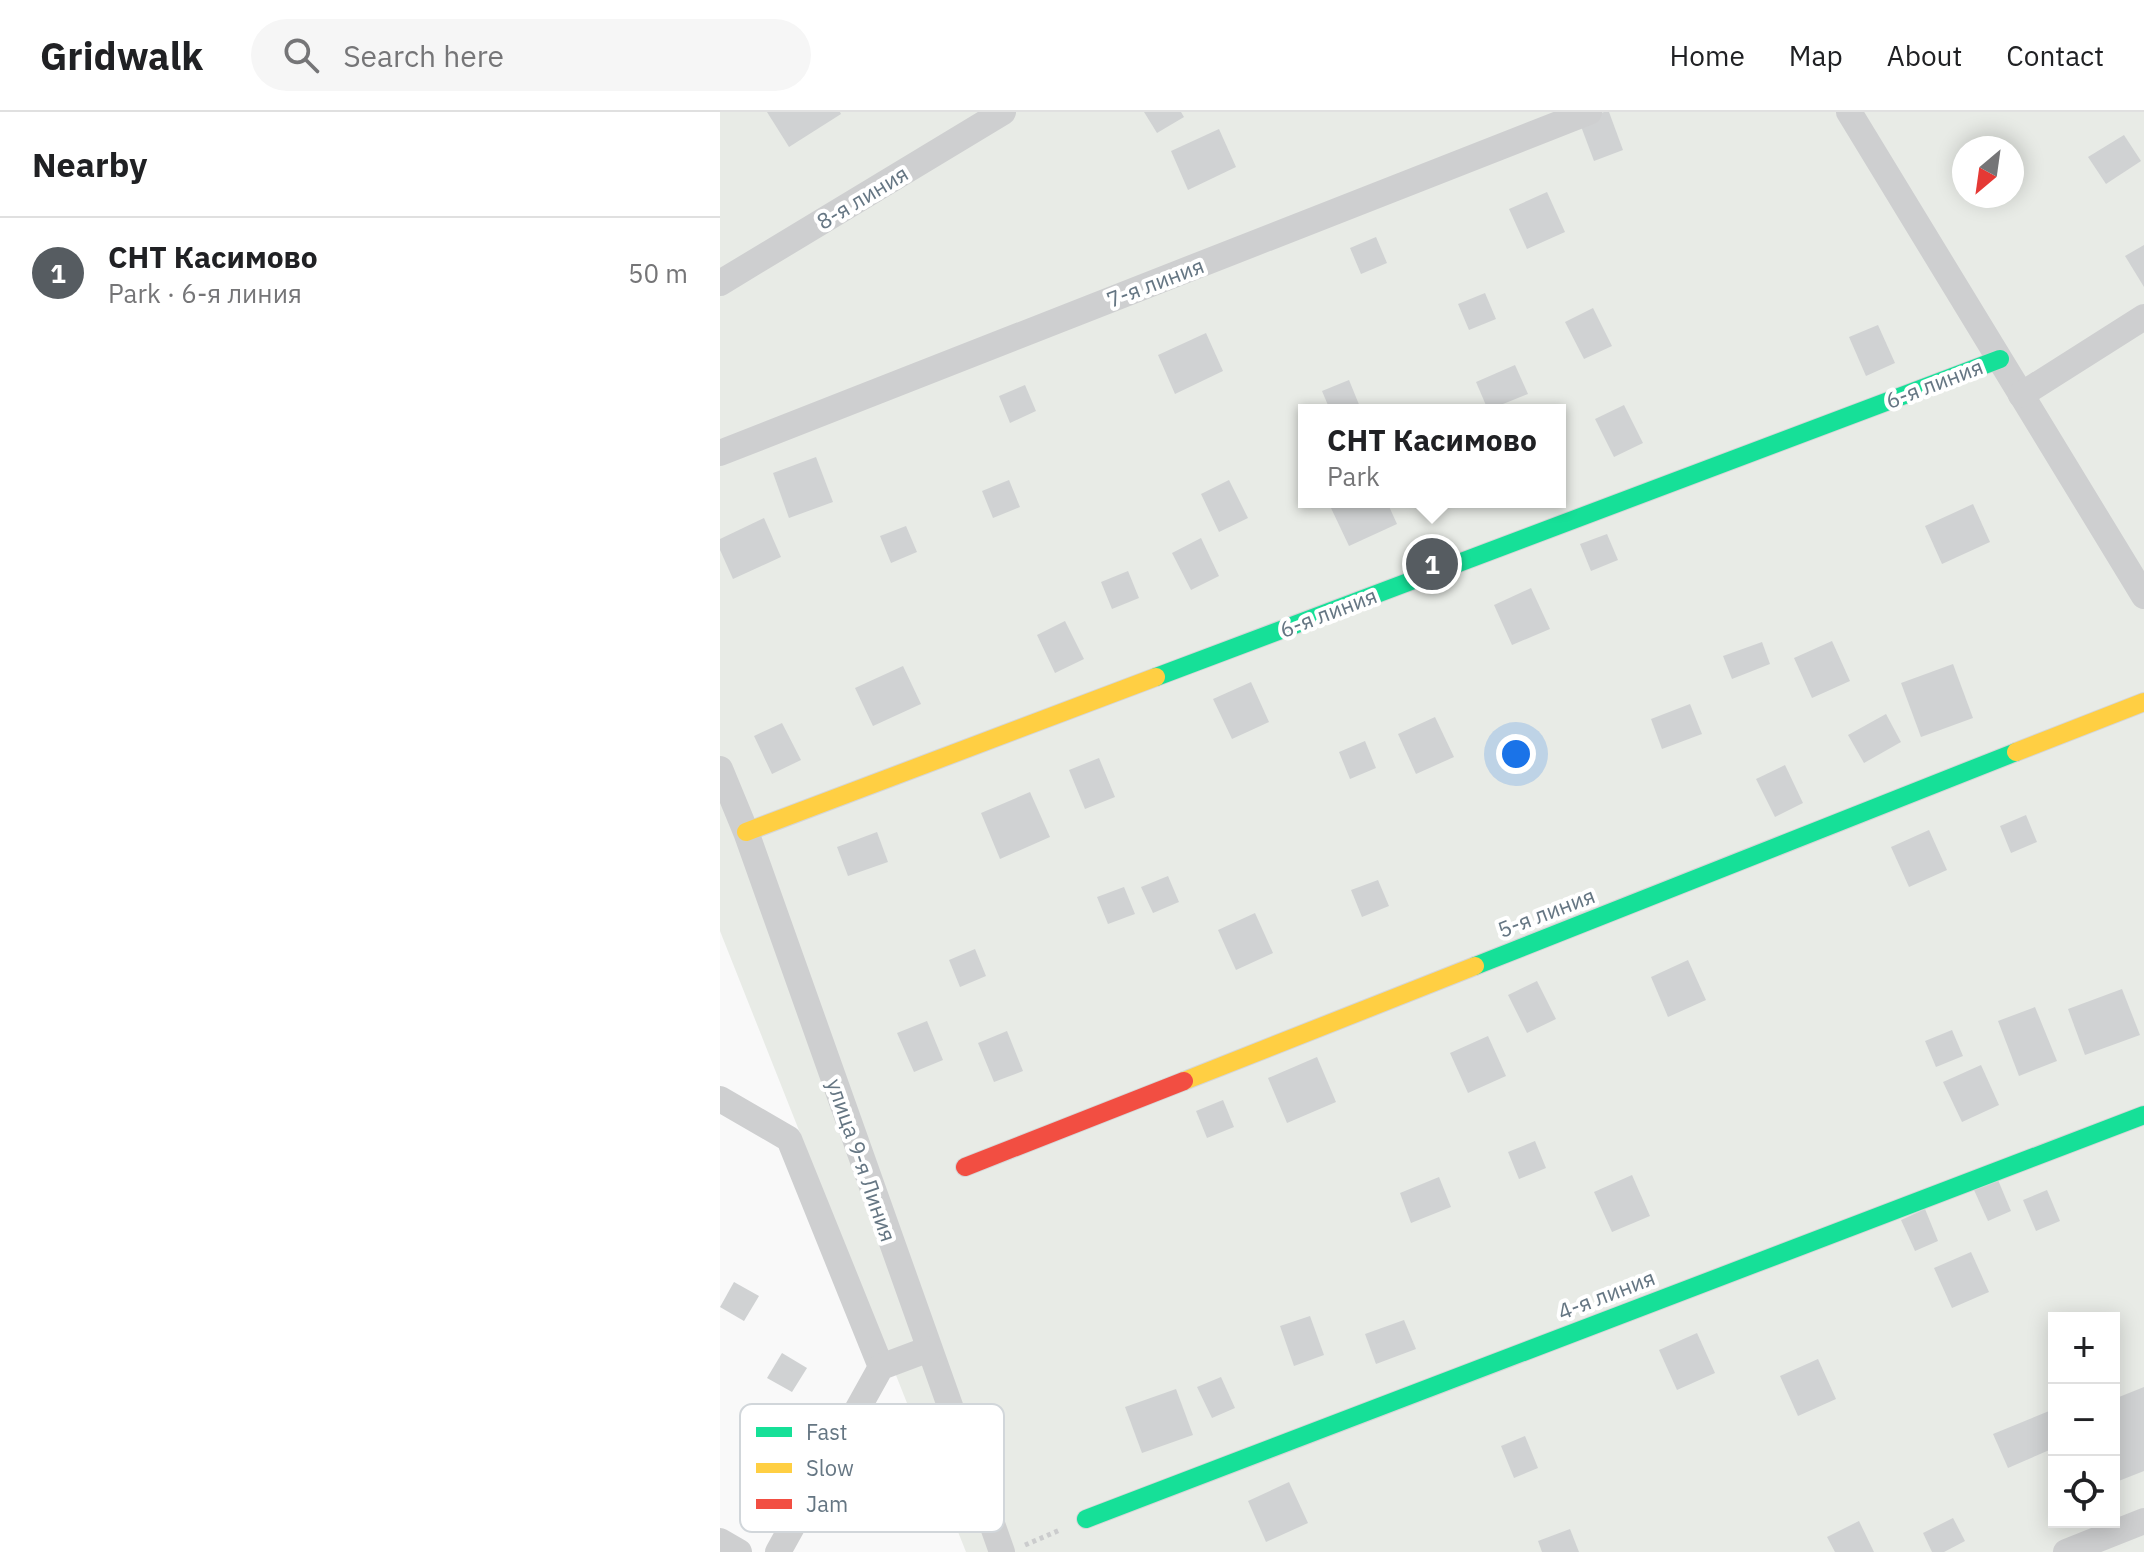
<!DOCTYPE html>
<meta charset="utf-8">
<style>
body{margin:0;font-family:"IBM Plex Sans",sans-serif;background:#f6f6f6;color:#202124}
.controls{position:absolute;right:24px;bottom:24px;display:grid;overflow:hidden;border-radius:0px;box-shadow:0 4px 20px #0003}
.controls button{width:72px;height:72px;display:grid;place-items:center;padding:0;border:0;border-bottom:2px solid #e0e0e0;background:#fff;color:#202124;font:40px sans-serif}
.compass{position:absolute;left:1232px;top:24px;width:72px;height:72px;border-radius:50%;background:#fff;box-shadow:0 4px 20px #0003;rotate:209deg}
.you{position:absolute;left:796px;top:642px;width:28px;height:28px;margin:-20px;border:6px solid #fff;border-radius:50%;background:#1a73e8;box-shadow:0 0 0 12px #1a73e833}
.badge{display:grid;place-items:center;width:52px;height:52px;border-radius:50%;background:#565c61;color:#fff;font-size:26px;font-weight:700}
.pin{position:absolute;translate:-50% -50%;border:4px solid #fff;box-shadow:0 2px 8px #0006}
.popup{position:absolute;left:578px;top:292px;width:268px;height:104px;box-sizing:border-box;display:grid;place-content:center;border-radius:0px;background:#fff;filter:drop-shadow(0 2px 6px #0005);font-size:26px;white-space:nowrap;color:#757577}
.popup b{font-size:30px;color:#202124}
.popup::after{content:'';position:absolute;left:50%;top:100%;margin-left:-16px;border:16px solid transparent;border-top-color:#fff}
.list{margin:0;padding:0;list-style:none}
h2{display:flex;justify-content:space-between;align-items:center;height:104px;margin:0;padding:0 32px;font-size:34px}
h2 small{font-size:26px;font-weight:400;color:#757577}
.list li{display:grid;grid-template-columns:52px 1fr auto;gap:24px;align-items:center;box-sizing:border-box;height:112px;padding:0 32px;border-top:2px solid #e0e0e0}
.list b{display:block;font-size:30px;white-space:nowrap}
.list p{margin:0;font-size:26px;white-space:nowrap;color:#757577}
.list em{font-size:26px;font-style:normal;color:#757577}
.icon{flex:none;width:44px;height:44px;fill:none;stroke:currentColor;stroke-width:2;stroke-linecap:round;stroke-linejoin:round}
.map{position:relative;flex:none;width:1424px;height:1440px;overflow:hidden}
header{display:flex;align-items:center;gap:48px;box-sizing:border-box;height:112px;padding:0 40px;background:#fff;border-bottom:2px solid #e0e0e0}
header strong{font-size:38px}
nav{display:flex;gap:44px;margin-inline-start:auto;font-size:28px}
.search{width:560px;height:72px;background:#f6f6f6;display:flex;align-items:center;gap:20px;box-sizing:border-box;padding:0 28px;border-radius:44px;color:#757577;font-size:30px}
main{display:flex}
aside{flex:1;background:#fff}
.map>svg:first-child{display:block}
.green{fill:#e8ebe6;fill-rule:evenodd}
.building{fill:#d0d2d3}
.lines{fill:none;stroke-linecap:round;stroke-linejoin:round}
.fast-casing{stroke:#d5d6d7;stroke-width:20}
.slow-casing{stroke:#d5d6d7;stroke-width:20}
.jam-casing{stroke:#d5d6d7;stroke-width:20}
.path{stroke:#cbcccd;stroke-width:5;stroke-dasharray:4 4;stroke-linecap:butt}
.street{stroke:#cecfd0;stroke-width:26}
.fast{stroke:#16e098;stroke-width:18}
.slow{stroke:#ffcf43;stroke-width:18}
.jam{stroke:#f24e42;stroke-width:18}
.labels{text-anchor:middle;dominant-baseline:central;stroke-width:8;stroke-linejoin:round;paint-order:stroke}
.street-label{font-size:22px;fill:#657683;stroke:#fff}
.key{fill:#fff;stroke:#d1d6da;stroke-width:2}
.key-label{font-size:22px;fill:#657683}
</style>
<header>
<strong>Gridwalk</strong>
<div class="search"><svg class="icon" aria-label="search" viewBox="0 0 24 24"><circle cx="10" cy="10" r="6"/><path d="M15 15l6 6"/></svg>Search here</div>
<nav><a>Home</a><a>Map</a><a>About</a><a>Contact</a></nav>
</header>
<main>
<aside>
<h2>Nearby<small></small></h2>
<ul class="list">
<li><span class="badge">1</span><div><b>СНТ Касимово</b><p>Park · 6-я линия</p></div><em>50 m</em></li>
</ul>
</aside>
<div class="map">
<svg width="1424" height="1440" viewBox="0 0 1424 1440">
<rect width="100%" height="100%" fill="#f9f9f9"/>
<path class="green" d="M0,0h1424v1440h-1178l-246,-621zM1244,36h48v48h-48zM584,298h256v92h-256zM1334,1206h60v204h-60z"/>
<g class="building">
<polygon points="47,0 120,0 121,2 69,35"/>
<polygon points="424,0 461,0 464,5 437,21"/>
<polygon points="884,0 889,0 903,38 874,49 859,9"/>
<polygon points="499,17 516,55 468,78 451,39"/>
<polygon points="1404,23 1421,49 1386,72 1368,45"/>
<polygon points="827,80 845,120 807,137 789,97"/>
<polygon points="656,125 667,151 641,162 630,136"/>
<polygon points="1424,133 1424,175 1405,144"/>
<polygon points="765,181 776,207 749,218 738,192"/>
<polygon points="873,196 892,234 864,247 845,210"/>
<polygon points="1158,213 1175,251 1146,264 1129,225"/>
<polygon points="486,221 503,259 455,282 438,243"/>
<polygon points="795,253 808,282 768,298 756,270"/>
<polygon points="629,268 640,295 632,298 610,298 602,279"/>
<polygon points="305,273 316,299 290,311 279,284"/>
<polygon points="904,293 923,331 894,345 875,307"/>
<polygon points="96,345 113,390 69,406 53,361"/>
<polygon points="289,368 300,395 273,406 262,379"/>
<polygon points="509,368 528,406 499,420 481,382"/>
<polygon points="623,390 667,390 677,412 629,434 611,396"/>
<polygon points="1253,392 1270,430 1222,452 1205,414"/>
<polygon points="44,406 61,445 13,467 0,438 0,427"/>
<polygon points="186,414 197,440 171,451 160,424"/>
<polygon points="887,422 898,448 871,459 860,432"/>
<polygon points="481,426 499,464 471,478 452,441"/>
<polygon points="408,459 419,486 392,497 381,470"/>
<polygon points="811,476 830,517 792,533 774,493"/>
<polygon points="345,509 364,547 335,561 317,523"/>
<polygon points="1112,529 1130,569 1092,586 1074,546"/>
<polygon points="1042,530 1050,552 1012,567 1003,544"/>
<polygon points="1233,552 1253,606 1201,625 1181,571"/>
<polygon points="183,554 201,592 153,614 135,576"/>
<polygon points="531,570 549,610 512,627 493,587"/>
<polygon points="970,592 982,622 942,637 931,607"/>
<polygon points="1166,602 1181,630 1144,651 1128,623"/>
<polygon points="715,605 734,645 696,662 678,622"/>
<polygon points="62,611 81,648 52,662 34,624"/>
<polygon points="645,629 656,656 630,667 619,640"/>
<polygon points="379,646 395,685 365,697 349,658"/>
<polygon points="1065,653 1083,691 1055,705 1036,667"/>
<polygon points="310,680 330,725 280,747 261,701"/>
<polygon points="1306,703 1317,730 1291,741 1280,714"/>
<polygon points="1209,718 1227,758 1189,775 1171,735"/>
<polygon points="157,720 168,750 128,764 117,735"/>
<polygon points="448,764 459,790 433,801 421,775"/>
<polygon points="658,768 669,794 642,805 631,778"/>
<polygon points="404,775 415,802 388,812 377,785"/>
<polygon points="535,801 553,841 516,858 498,818"/>
<polygon points="255,837 266,864 240,875 229,848"/>
<polygon points="968,848 986,888 948,905 931,865"/>
<polygon points="817,869 836,907 807,921 788,883"/>
<polygon points="1402,877 1420,923 1365,943 1348,897"/>
<polygon points="1315,895 1337,949 1299,964 1278,909"/>
<polygon points="207,909 223,948 194,960 177,921"/>
<polygon points="1232,918 1243,944 1216,955 1205,929"/>
<polygon points="287,919 303,959 274,970 258,931"/>
<polygon points="768,924 786,964 748,981 730,941"/>
<polygon points="597,945 616,990 567,1011 548,966"/>
<polygon points="1261,953 1279,993 1242,1010 1223,970"/>
<polygon points="503,988 514,1015 487,1026 476,999"/>
<polygon points="815,1029 826,1056 799,1067 788,1040"/>
<polygon points="912,1063 930,1104 892,1120 874,1080"/>
<polygon points="719,1065 731,1095 691,1111 680,1081"/>
<polygon points="1278,1068 1291,1099 1268,1109 1254,1078"/>
<polygon points="1327,1078 1340,1109 1316,1119 1303,1088"/>
<polygon points="1205,1097 1218,1129 1195,1139 1181,1108"/>
<polygon points="1251,1140 1269,1180 1232,1196 1214,1156"/>
<polygon points="14,1170 39,1184 24,1209 0,1195"/>
<polygon points="590,1204 604,1243 574,1254 560,1214"/>
<polygon points="684,1208 696,1237 656,1252 645,1222"/>
<polygon points="977,1221 995,1261 957,1278 939,1238"/>
<polygon points="62,1241 87,1256 72,1280 47,1266"/>
<polygon points="1098,1247 1116,1287 1078,1304 1060,1264"/>
<polygon points="501,1265 515,1296 492,1306 477,1275"/>
<polygon points="1424,1275 1424,1359 1396,1370 1394,1287"/>
<polygon points="456,1277 473,1323 422,1341 405,1295"/>
<polygon points="1334,1297 1334,1336 1288,1356 1273,1322"/>
<polygon points="805,1324 818,1356 794,1366 781,1334"/>
<polygon points="569,1370 588,1411 546,1430 528,1389"/>
<polygon points="1233,1406 1245,1429 1224,1440 1212,1440 1203,1421"/>
<polygon points="1139,1409 1154,1440 1115,1440 1107,1425"/>
<polygon points="850,1417 859,1440 822,1440 818,1429"/>
</g>
<g class="lines">
<g class="fast-casing">
<g id="fast">
<polyline points="436,565 1280,247"/>
<polyline points="755,854 1296,640"/>
<polyline points="366,1407 1424,1003"/>
</g>
</g>
<g class="slow-casing">
<g id="slow">
<polyline points="1296,640 1424,590"/>
<polyline points="26,720 436,565"/>
<polyline points="464,969 755,854"/>
</g>
</g>
<g class="jam-casing">
<polyline id="jam" points="245,1055 464,969"/>
</g>
<polyline class="path" points="305,1433 340,1418"/>
<g class="street">
<polyline points="1129,0 1424,484"/>
<polyline points="0,171 283,0"/>
<polyline points="1301,283 1424,205"/>
<polyline points="0,341 869,0"/>
<polyline points="0,657 26,720 282,1440"/>
<polyline points="0,987 69,1027 161,1255"/>
<polyline points="0,1429 19,1440"/>
<polyline points="58,1440 161,1255 209,1237"/>
<polyline points="1346,1440 1424,1409"/>
</g>
<use href="#fast" class="fast"/>
<use href="#slow" class="slow"/>
<use href="#jam" class="jam"/>
</g>
<g class="labels">
<g class="street-label">
<text transform="translate(142 85) rotate(-31)">8-я линия</text>
<text transform="translate(435 170) rotate(-21)">7-я линия</text>
<text transform="translate(1214 271) rotate(-21)">6-я линия</text>
<text transform="translate(608 500) rotate(-21)">6-я линия</text>
<text transform="translate(826 800) rotate(-21)">5-я линия</text>
<text transform="translate(142 1048) rotate(71)">улица 9-я Линия</text>
<text transform="translate(886 1182) rotate(-21)">4-я линия</text>
</g>
</g>
<rect x="20" y="1292" width="264" height="128" rx="12" class="key"/>
<rect x="36" y="1315" width="36" height="10" fill="#16e098"/>
<rect x="36" y="1351" width="36" height="10" fill="#ffcf43"/>
<rect x="36" y="1387" width="36" height="10" fill="#f24e42"/>
<g class="key-label">
<text x="86" y="1328">Fast</text>
<text x="86" y="1364">Slow</text>
<text x="86" y="1400">Jam</text>
</g>
</svg>
<div class="controls">
<button>+</button>
<button>−</button>
<button><svg class="icon" aria-label="locate" viewBox="0 0 24 24"><circle cx="12" cy="12" r="6"/><path d="M12 2v4M12 18v4M2 12h4M18 12h4"/></svg></button>
</div>
<svg class="compass" viewBox="-18 -18 36 36"><path d="M0-13l5 13h-10z" fill="#e53935"/><path d="M0 13l5-13h-10z" fill="#757577"/></svg>
<div class="you"></div>
<div class="pin badge" style="left:712px;top:452px">1</div>
<div class="popup"><b>СНТ Касимово</b>Park</div>
</div>
</main>
